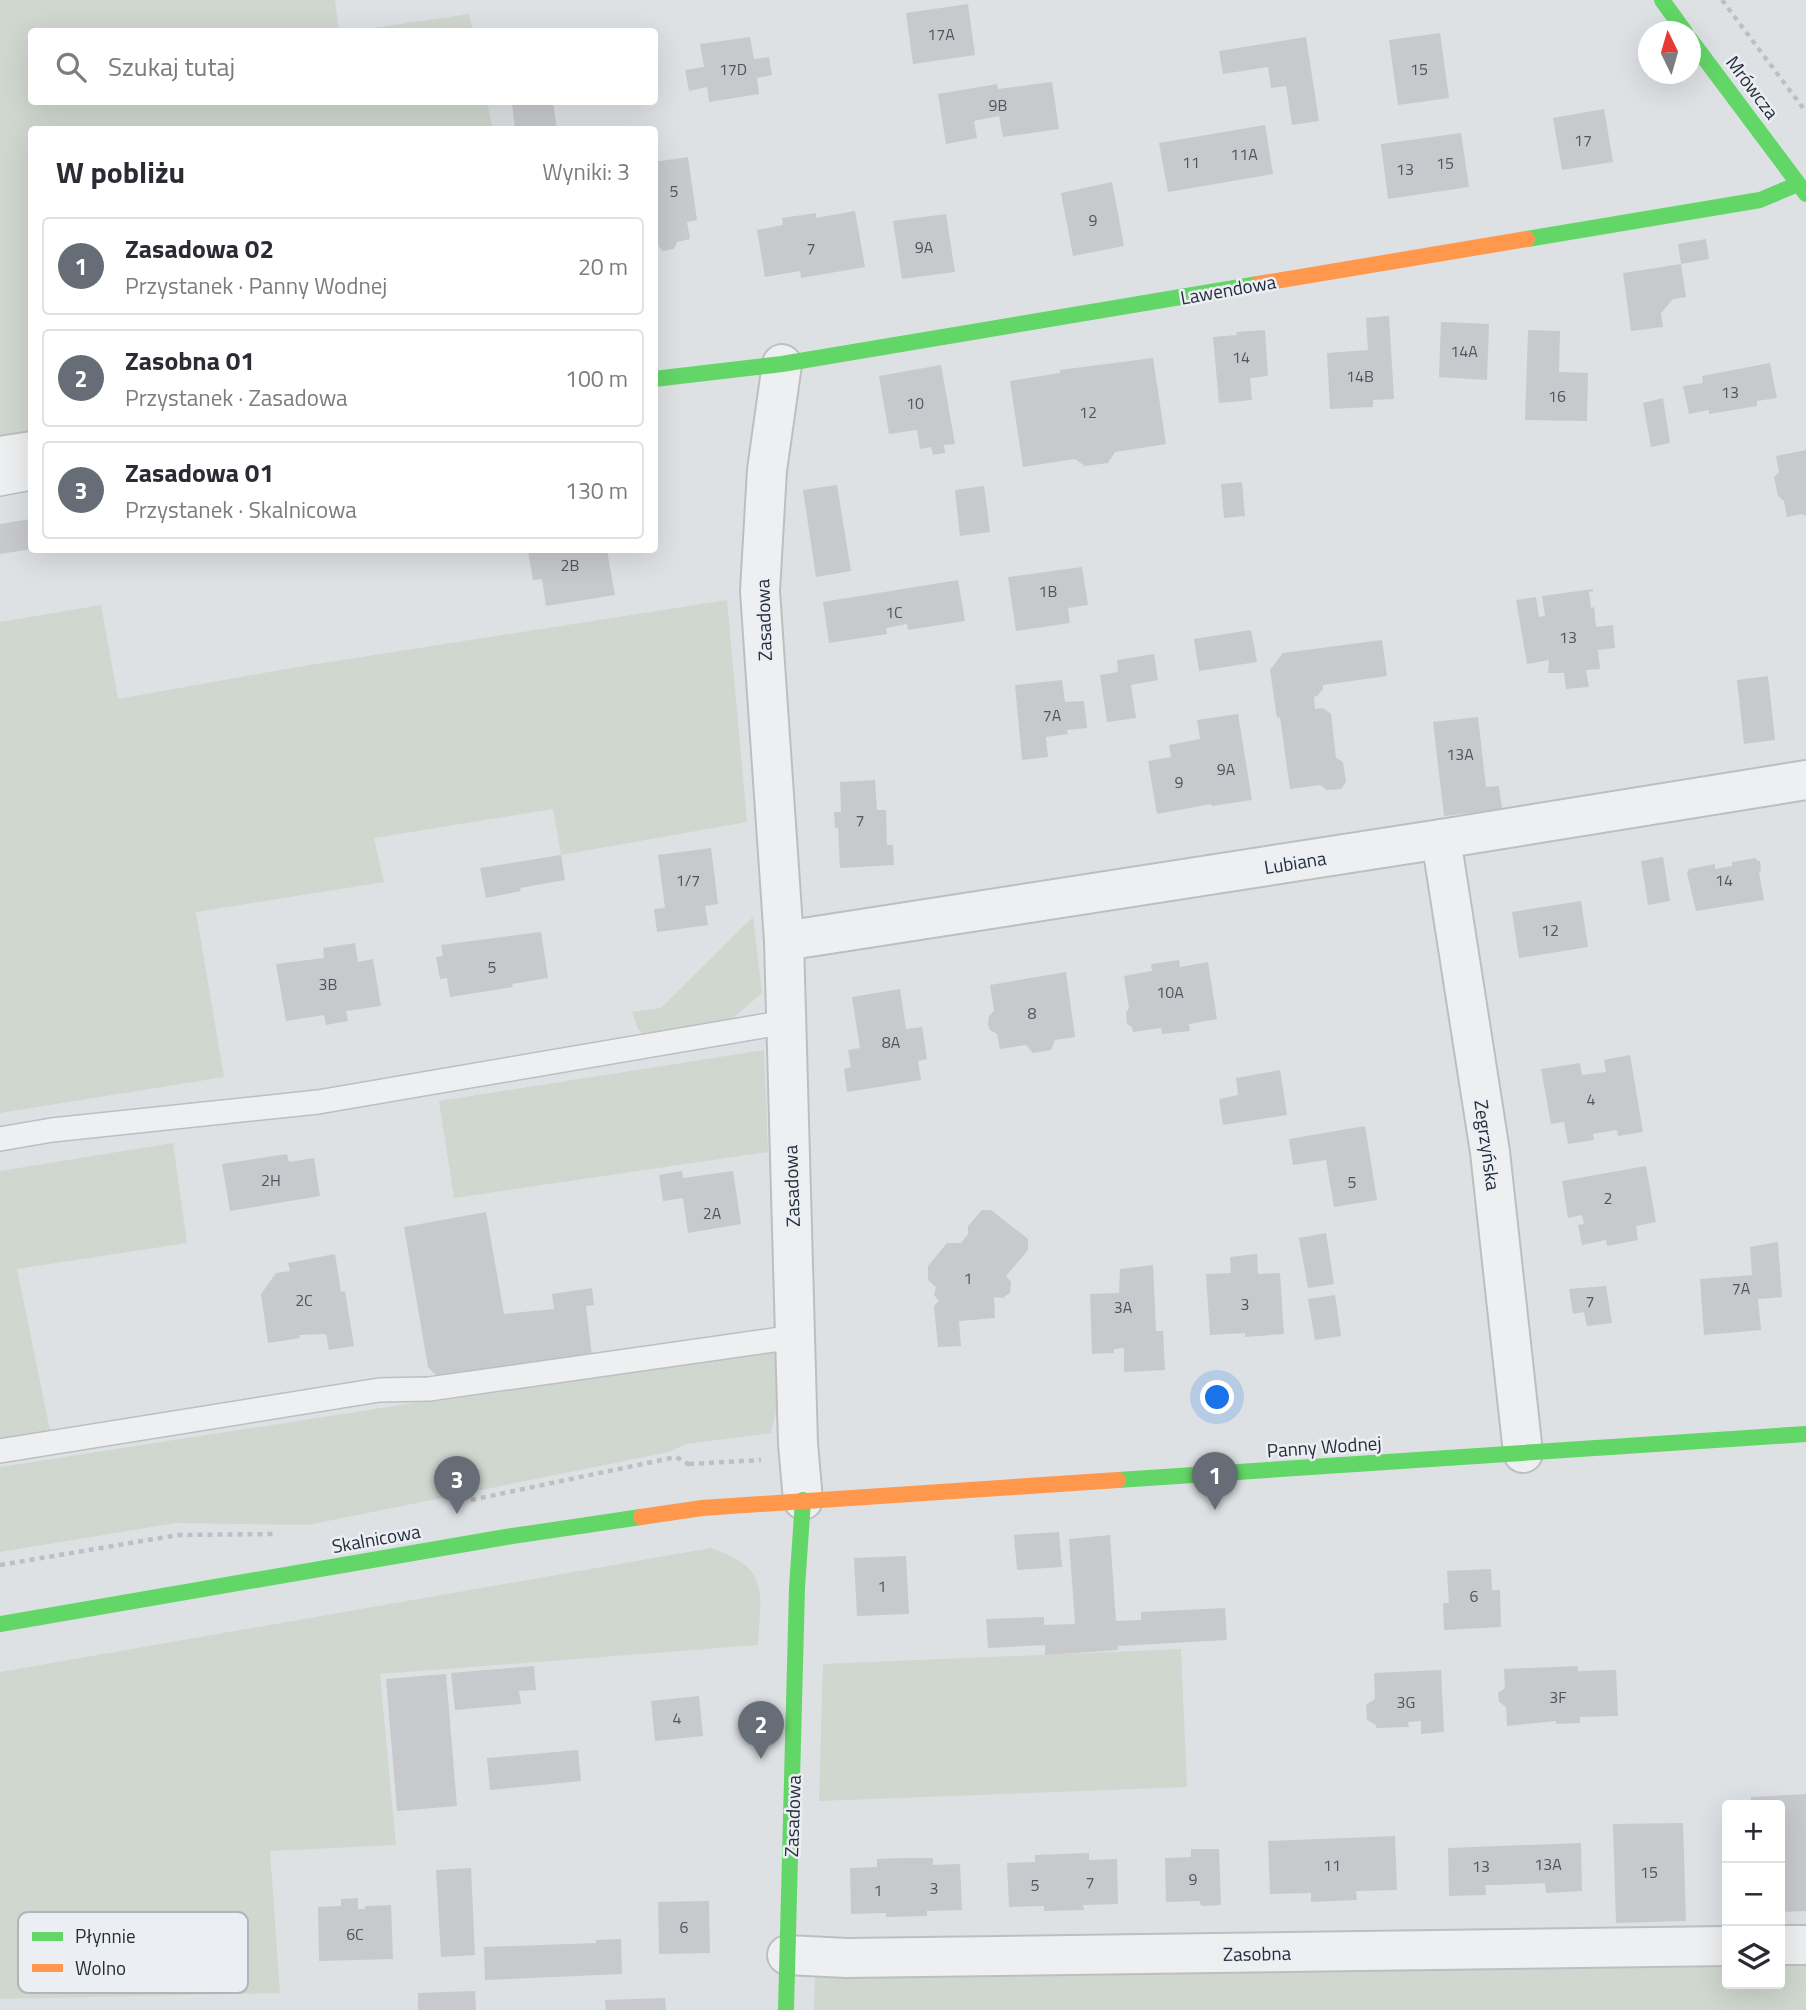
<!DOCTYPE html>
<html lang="pl">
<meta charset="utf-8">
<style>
body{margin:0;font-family:"Titillium Web",sans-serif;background:#f7f7f7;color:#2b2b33}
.controls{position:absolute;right:21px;bottom:21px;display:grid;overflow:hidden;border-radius:7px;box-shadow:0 7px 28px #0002}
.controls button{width:63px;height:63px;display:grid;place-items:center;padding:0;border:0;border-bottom:2px solid #e1e1e2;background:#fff;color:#2b2b33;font:35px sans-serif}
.compass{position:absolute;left:1638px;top:21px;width:63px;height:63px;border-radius:50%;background:#fff;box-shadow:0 7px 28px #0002;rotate:355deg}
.you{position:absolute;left:1218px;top:1398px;width:24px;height:24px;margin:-18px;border:5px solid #fff;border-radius:50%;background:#1a73e8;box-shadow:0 0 0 10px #1a73e833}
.badge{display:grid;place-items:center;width:46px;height:46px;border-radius:50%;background:#676d76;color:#fff;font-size:23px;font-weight:700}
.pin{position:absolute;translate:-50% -58px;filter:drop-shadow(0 2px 4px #0008)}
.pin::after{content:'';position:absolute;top:37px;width:24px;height:21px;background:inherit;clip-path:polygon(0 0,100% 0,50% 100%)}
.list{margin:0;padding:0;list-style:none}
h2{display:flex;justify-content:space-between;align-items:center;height:91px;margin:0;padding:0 28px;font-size:30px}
h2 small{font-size:23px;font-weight:400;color:#7c7c81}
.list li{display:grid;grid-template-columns:46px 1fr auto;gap:21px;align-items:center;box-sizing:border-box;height:98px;margin:0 14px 14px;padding:0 14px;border:2px solid #e1e1e2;border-radius:7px}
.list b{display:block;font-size:26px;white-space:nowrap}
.list p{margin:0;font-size:23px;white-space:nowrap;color:#7c7c81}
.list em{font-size:23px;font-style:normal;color:#7c7c81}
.icon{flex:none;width:38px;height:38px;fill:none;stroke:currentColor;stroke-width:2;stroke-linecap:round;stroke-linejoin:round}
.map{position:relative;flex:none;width:1806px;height:2010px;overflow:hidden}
.search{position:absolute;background:#fff;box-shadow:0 7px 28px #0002;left:28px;top:28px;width:630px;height:77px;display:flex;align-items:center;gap:18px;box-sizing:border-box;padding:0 24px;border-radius:7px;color:#7c7c81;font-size:26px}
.panel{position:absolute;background:#fff;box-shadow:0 7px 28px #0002;left:28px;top:126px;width:630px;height:427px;border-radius:7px}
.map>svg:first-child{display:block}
.green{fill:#cfd7cf}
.building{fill:#c7c9cc}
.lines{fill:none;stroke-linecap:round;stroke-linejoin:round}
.lane-casing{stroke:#bcbfc2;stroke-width:26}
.street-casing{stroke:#bcbfc2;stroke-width:42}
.path{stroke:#bdbfc4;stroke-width:4.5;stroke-dasharray:5 5;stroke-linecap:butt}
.lane{stroke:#eeeff0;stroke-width:23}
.street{stroke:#eeeff0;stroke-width:38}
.fast{stroke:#63d668;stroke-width:16}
.slow{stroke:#ff974d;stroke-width:16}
.labels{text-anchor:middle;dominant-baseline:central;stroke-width:5;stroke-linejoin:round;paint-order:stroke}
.number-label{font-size:16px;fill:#505660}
.street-label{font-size:19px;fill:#272e3b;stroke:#ebeff4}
.key{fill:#ebeff4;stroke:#b0b5bc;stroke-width:2}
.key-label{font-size:19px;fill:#272e3b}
</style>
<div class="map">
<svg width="1806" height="2010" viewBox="0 0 1806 2010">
<rect width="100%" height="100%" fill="#dee1e4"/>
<g class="green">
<polygon points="0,0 335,0 339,31 32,32 32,102 487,102 493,129 32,130 31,439 0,444"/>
<polygon points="469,14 473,31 352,31"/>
<polygon points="727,600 747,822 561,855 553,809 374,838 384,882 196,912 224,1077 0,1113 0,622 101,605 118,699 291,668"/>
<polygon points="753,917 762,993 732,1019 704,1029 647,1038 638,1029 632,1012 661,1008"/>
<polygon points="764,1050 768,1152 454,1198 439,1101"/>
<polygon points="173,1143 187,1243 17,1269 50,1430 0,1438 0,1171"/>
<polygon points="775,1347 778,1403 771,1433 687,1444 669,1452 308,1525 176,1523 0,1552 0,1467"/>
<path d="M711,1548c59,20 50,43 47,97l-378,29 16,171 -126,6 10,142 -280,6v-327z"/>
<polygon points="1181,1649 1187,1787 819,1801 823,1664"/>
<polygon points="1806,1963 1806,2010 814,2010 815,1973 1727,1964 1727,1984 1780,1984 1780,1964"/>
</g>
<g class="building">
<polygon points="968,4 975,55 913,64 906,13"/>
<polygon points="1440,33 1449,98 1398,105 1389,40"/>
<polygon points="750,37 754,59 769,57 772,75 757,78 759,94 709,102 707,87 689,91 685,70 704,67 700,44"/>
<polygon points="1306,37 1319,121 1292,125 1286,86 1271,88 1268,67 1223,74 1219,51"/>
<polygon points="1052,82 1059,129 1003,137 999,116 974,121 977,138 946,144 938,94 997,84 998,89"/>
<polygon points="512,102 553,102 557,130 515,130"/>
<polygon points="1604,109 1613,162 1562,170 1553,118"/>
<polygon points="1265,125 1273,174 1168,192 1159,143"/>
<polygon points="1461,133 1469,187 1388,199 1381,144"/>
<polygon points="688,157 697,220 687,222 690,239 677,242 674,249 663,251 657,245 654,245 654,162"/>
<polygon points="1112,182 1124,246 1073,256 1061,193"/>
<polygon points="855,211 865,267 801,278 800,271 765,277 757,230 783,225 782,218 816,213 816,218"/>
<polygon points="946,214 955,272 902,279 893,221"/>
<polygon points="1706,239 1709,259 1681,264 1678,244"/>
<polygon points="1681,264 1686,297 1673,299 1661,313 1663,327 1631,331 1623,273"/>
<polygon points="1389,316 1394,399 1373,400 1373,407 1330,409 1327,353 1368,350 1366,318"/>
<polygon points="1441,322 1489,324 1487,380 1439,377"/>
<polygon points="1265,330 1268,376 1250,378 1252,400 1219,403 1213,337 1237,335 1236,332"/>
<polygon points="1528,330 1560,331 1559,372 1588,373 1587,421 1525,420"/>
<polygon points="1153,358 1166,444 1115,452 1108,463 1085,466 1075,459 1023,467 1010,381 1060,373 1060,370"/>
<polygon points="1770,363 1777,398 1757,401 1757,406 1709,414 1709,410 1689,414 1683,386 1703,383 1702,376"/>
<polygon points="941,365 955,444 944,445 945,453 933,455 931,447 920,449 917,430 889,434 879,376"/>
<polygon points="1663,398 1670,443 1651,447 1643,403"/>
<polygon points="1806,450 1806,516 1802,514 1787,517 1784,501 1778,496 1774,477 1779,472 1776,456"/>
<polygon points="1242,482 1245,516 1224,518 1221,484"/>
<polygon points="837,485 851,571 816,577 803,490"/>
<polygon points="984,486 990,532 960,536 955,490"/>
<polygon points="30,519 32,549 0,554 0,524"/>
<polygon points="536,550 607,550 615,595 546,606 542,579 533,580 528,551"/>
<polygon points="1082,567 1088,605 1068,608 1070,623 1016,631 1008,577"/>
<polygon points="958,580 965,621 908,630 907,624 886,628 887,634 829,643 823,602"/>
<polygon points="1593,589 1593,591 1589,592 1591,608 1594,607 1596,627 1613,625 1615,648 1598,650 1600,669 1586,670 1589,687 1566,689 1564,673 1548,673 1549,660 1527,664 1516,600 1536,597 1539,617 1545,616 1542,596"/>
<polygon points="1251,630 1257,662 1199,671 1194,639"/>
<polygon points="1382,640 1387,676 1323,685 1323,689 1317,696 1314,697 1315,709 1323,708 1331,714 1336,758 1343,762 1346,782 1341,789 1327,790 1320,785 1290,789 1280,717 1277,718 1270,670 1283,653"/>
<polygon points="1154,654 1158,680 1131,685 1136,718 1107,722 1100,675 1118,672 1117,660"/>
<polygon points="1768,676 1775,740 1744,744 1737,680"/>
<polygon points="1062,680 1065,702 1084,701 1087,728 1067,730 1068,734 1046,737 1048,757 1022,760 1015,685"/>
<polygon points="1238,714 1252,800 1212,806 1211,804 1157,814 1148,761 1171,757 1169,745 1200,739 1197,720"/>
<polygon points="1478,717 1486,787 1499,786 1502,809 1444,816 1433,722"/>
<polygon points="875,780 877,810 886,810 887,845 893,845 894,865 840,868 838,828 835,828 834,812 841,812 840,782"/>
<polygon points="711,848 718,904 705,906 708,925 657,932 654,909 665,908 658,855"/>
<polygon points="561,855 565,880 520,888 521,891 486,898 480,868"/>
<polygon points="1663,857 1670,901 1648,905 1641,861"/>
<polygon points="1756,858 1757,861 1760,861 1761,871 1759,872 1764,900 1696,911 1687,873 1689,869 1715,864 1715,869 1732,866 1732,862"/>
<polygon points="1581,901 1588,947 1519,958 1512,912"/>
<polygon points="541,932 548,978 512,984 513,987 450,997 447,978 440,979 436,957 443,956 441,945"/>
<polygon points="355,943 358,962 373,959 381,1006 346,1011 348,1021 326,1025 324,1015 286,1021 276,964 324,958 323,948"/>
<polygon points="1179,960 1180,967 1208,962 1217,1019 1189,1024 1190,1031 1162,1034 1161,1028 1133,1032 1132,1027 1127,1024 1126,1013 1129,1008 1124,976 1152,971 1151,964"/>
<polygon points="1066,972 1075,1037 1055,1040 1051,1050 1033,1053 1026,1045 1000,1049 997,1034 990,1030 988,1025 989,1016 994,1011 990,985"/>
<polygon points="900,989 906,1029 922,1027 927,1059 918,1061 921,1080 847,1092 844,1069 851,1067 848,1050 860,1048 852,997"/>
<polygon points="1630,1055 1643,1132 1618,1136 1617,1130 1593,1134 1594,1140 1568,1144 1564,1122 1551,1124 1541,1069 1580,1063 1582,1075 1606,1072 1604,1060"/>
<polygon points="1280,1070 1287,1115 1223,1125 1219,1099 1238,1095 1236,1078"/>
<polygon points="1365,1126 1377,1200 1334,1207 1326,1160 1293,1165 1289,1139"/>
<polygon points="287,1154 289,1162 314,1158 320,1196 230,1211 222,1164"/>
<polygon points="1646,1166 1656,1222 1636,1226 1638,1240 1607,1246 1606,1240 1582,1245 1578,1225 1584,1224 1582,1215 1568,1218 1562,1181"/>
<polygon points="682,1171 683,1178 733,1171 741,1224 688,1233 683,1198 663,1201 659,1175"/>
<polygon points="982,1210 991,1210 1028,1239 1028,1250 1006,1276 1011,1282 1010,1293 1003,1298 994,1297 995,1318 959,1321 961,1346 938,1347 934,1306 939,1301 934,1295 936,1287 928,1280 928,1266 947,1243 961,1243 968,1234 968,1226"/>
<polygon points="486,1212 504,1314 554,1309 552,1294 592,1288 594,1305 586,1306 592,1356 440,1379 428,1367 404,1227"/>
<polygon points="1326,1233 1334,1284 1308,1288 1299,1238"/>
<polygon points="1778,1242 1782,1297 1758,1299 1761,1330 1704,1335 1700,1279 1752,1275 1750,1247"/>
<polygon points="335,1254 341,1292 345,1291 354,1346 329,1350 326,1334 299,1335 300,1338 268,1343 261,1294 276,1273 290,1271 288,1263"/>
<polygon points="1257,1254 1258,1274 1280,1273 1284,1334 1245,1337 1245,1333 1210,1335 1206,1274 1231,1273 1230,1257"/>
<polygon points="1153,1265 1156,1331 1163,1331 1165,1370 1124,1372 1124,1348 1114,1349 1114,1353 1092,1354 1090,1294 1119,1293 1120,1269"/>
<polygon points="1606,1286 1612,1323 1587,1326 1584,1312 1573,1314 1569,1289"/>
<polygon points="1335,1295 1341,1336 1315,1340 1308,1299"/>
<polygon points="1059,1532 1062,1567 1017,1570 1014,1535"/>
<polygon points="1110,1535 1116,1621 1141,1620 1141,1612 1225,1608 1227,1640 1118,1646 1118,1650 1045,1655 1045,1645 988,1648 986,1619 1044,1617 1044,1625 1075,1624 1069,1539"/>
<polygon points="906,1556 909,1614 857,1616 854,1558"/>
<polygon points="1491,1569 1492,1590 1500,1590 1501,1627 1444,1630 1443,1603 1449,1603 1447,1571"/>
<polygon points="534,1666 536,1690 519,1691 521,1704 455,1710 451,1673"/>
<polygon points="1578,1666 1578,1671 1616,1670 1618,1716 1580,1717 1580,1723 1556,1724 1556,1721 1507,1726 1506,1707 1499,1702 1498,1693 1505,1688 1504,1669"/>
<polygon points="1441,1670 1444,1732 1421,1734 1421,1721 1408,1722 1409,1727 1376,1728 1376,1725 1367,1720 1366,1705 1375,1699 1374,1673"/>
<polygon points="446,1674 457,1806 397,1811 386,1679"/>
<polygon points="699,1696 703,1736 655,1741 651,1701"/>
<polygon points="578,1750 581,1781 490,1790 487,1758"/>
<polygon points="1806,1794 1806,1911 1780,1912 1780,1805 1751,1805 1751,1797"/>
<polygon points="1683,1823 1686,1921 1616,1923 1613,1824"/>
<polygon points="1395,1836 1397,1890 1356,1891 1357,1900 1311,1902 1311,1893 1270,1894 1268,1841"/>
<polygon points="1581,1843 1582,1891 1546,1893 1545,1883 1498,1885 1485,1885 1486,1895 1449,1896 1448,1848"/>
<polygon points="1191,1849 1219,1849 1221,1905 1201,1906 1200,1901 1166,1902 1165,1858 1191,1857"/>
<polygon points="1089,1853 1089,1860 1117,1859 1118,1904 1083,1905 1084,1910 1044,1911 1044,1906 1009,1907 1007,1863 1035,1862 1035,1855"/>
<polygon points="905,1858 933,1858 933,1865 960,1864 962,1910 927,1911 927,1916 886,1917 886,1913 851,1914 850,1868 877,1867 877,1859"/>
<polygon points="471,1868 475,1955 441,1957 436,1870"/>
<polygon points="358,1898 358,1909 365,1909 365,1906 391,1905 393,1959 319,1961 318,1907 341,1906 341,1899"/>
<polygon points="709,1901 710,1953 659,1954 658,1902"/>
<polygon points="621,1939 622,1974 485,1980 484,1947 596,1943 596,1940"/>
<polygon points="475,1991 476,2010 418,2010 418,1993"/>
<polygon points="665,1998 666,2010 606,2010 605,2000"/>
</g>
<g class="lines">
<g class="lane-casing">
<g id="lane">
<polyline points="0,484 32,478"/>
<polyline points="0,1139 52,1130 318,1102 786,1022"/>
<polyline points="0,1451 379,1390 429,1389 795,1337"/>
</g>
</g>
<g class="street-casing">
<g id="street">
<polyline points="782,364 767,470 760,591 784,941 798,1444 803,1500"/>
<polyline points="0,456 32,451"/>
<polyline points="1441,839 1490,1152 1523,1453"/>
<polyline points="784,941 1441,839 1806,780"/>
<polyline points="1780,1945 1806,1945"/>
<polyline points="787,1955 847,1958 1727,1946"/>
</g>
</g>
<g class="path">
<polyline points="1722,0 1806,112"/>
<polyline points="689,1464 761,1460"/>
<polyline points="471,1500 676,1457 690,1465"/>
<polyline points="0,1565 178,1535 277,1534"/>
</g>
<use href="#lane" class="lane"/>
<use href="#street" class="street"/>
<g class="fast">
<polyline points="1662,0 1685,32"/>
<polyline points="1690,39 1806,194"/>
<polyline points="1527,239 1760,200 1798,184"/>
<polyline points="654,379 782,364 1258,284"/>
<polyline points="1118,1480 1806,1434"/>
<polyline points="0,1624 506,1537 641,1517"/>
<polyline points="786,2010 797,1588 803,1500"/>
</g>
<g class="slow">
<polyline points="1258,284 1527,239"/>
<polyline points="641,1517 702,1508 1118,1480"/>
</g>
</g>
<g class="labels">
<g class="number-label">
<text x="941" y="34">17A</text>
<text x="733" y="69">17D</text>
<text x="1419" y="69">15</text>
<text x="998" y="105">9B</text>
<text x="1583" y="140">17</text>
<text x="1244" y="154">11A</text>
<text x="1191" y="162">11</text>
<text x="1445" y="163">15</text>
<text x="1405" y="169">13</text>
<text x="674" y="191">5</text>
<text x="1093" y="220">9</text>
<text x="924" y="247">9A</text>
<text x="811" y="248">7</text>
<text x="1464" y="351">14A</text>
<text x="1241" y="357">14</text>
<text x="1360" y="376">14B</text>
<text x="1730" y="392">13</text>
<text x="1557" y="396">16</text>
<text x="915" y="403">10</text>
<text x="1088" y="412">12</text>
<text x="570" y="565">2B</text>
<text x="1048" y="591">1B</text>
<text x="894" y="612">1C</text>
<text x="1568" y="637">13</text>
<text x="1052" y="715">7A</text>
<text x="1460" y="754">13A</text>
<text x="1226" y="769">9A</text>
<text x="1179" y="782">9</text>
<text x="860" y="820">7</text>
<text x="688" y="880">1/7</text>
<text x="1724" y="880">14</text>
<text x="1550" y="930">12</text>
<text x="492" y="967">5</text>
<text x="328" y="984">3B</text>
<text x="1170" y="992">10A</text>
<text x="1032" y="1013">8</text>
<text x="891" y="1042">8A</text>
<text x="1591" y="1099">4</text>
<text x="271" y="1180">2H</text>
<text x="1352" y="1182">5</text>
<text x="1608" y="1198">2</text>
<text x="712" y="1213">2A</text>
<text x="968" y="1278">1</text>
<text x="1741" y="1288">7A</text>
<text x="304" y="1300">2C</text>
<text x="1590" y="1301">7</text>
<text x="1245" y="1304">3</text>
<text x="1123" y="1307">3A</text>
<text x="882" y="1586">1</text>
<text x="1474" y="1596">6</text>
<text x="1558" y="1697">3F</text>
<text x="1406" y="1702">3G</text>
<text x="677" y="1718">4</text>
<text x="1548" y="1864">13A</text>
<text x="1332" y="1865">11</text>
<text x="1481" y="1866">13</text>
<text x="1649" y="1872">15</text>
<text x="1193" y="1879">9</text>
<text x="1090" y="1882">7</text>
<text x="1035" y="1885">5</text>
<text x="934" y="1888">3</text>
<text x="878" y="1890">1</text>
<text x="684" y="1927">6</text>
<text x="355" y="1934">6C</text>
</g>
<g class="street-label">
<text transform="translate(1753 87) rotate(53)">Mrówcza</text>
<text transform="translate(1228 289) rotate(-10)">Lawendowa</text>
<text transform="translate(763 620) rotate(-92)">Zasadowa</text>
<text transform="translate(1295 862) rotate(-9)">Lubiana</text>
<text transform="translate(1488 1145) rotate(82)">Zegrzyńska</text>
<text transform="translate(791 1186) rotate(-92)">Zasadowa</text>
<text transform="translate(1324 1446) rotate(-4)">Panny Wodnej</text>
<text transform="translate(376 1538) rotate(-10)">Skalnicowa</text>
<text transform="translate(792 1816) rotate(-88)">Zasadowa</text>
<text transform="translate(1257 1953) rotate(-1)">Zasobna</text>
</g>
</g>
<rect x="18" y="1912" width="230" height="81" rx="10" class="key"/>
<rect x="32" y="1932" width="31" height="9" fill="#63d668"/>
<rect x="32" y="1964" width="31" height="8" fill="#ff974d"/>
<g class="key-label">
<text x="75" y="1943">Płynnie</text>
<text x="75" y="1975">Wolno</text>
</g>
</svg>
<div class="controls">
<button>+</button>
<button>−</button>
<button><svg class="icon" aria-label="layers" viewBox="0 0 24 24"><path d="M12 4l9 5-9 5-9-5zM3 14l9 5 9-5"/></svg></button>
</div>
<svg class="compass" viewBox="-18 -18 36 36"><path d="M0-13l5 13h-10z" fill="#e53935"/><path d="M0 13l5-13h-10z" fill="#7c7c81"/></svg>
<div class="you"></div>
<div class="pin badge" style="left:1215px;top:1510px">1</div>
<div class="pin badge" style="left:761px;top:1759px">2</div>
<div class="pin badge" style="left:457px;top:1514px">3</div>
<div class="search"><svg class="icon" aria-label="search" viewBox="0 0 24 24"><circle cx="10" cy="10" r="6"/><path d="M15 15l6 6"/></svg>Szukaj tutaj</div>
<section class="panel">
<h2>W pobliżu<small>Wyniki: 3</small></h2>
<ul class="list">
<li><span class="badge">1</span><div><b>Zasadowa 02</b><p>Przystanek · Panny Wodnej</p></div><em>20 m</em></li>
<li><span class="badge">2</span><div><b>Zasobna 01</b><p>Przystanek · Zasadowa</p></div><em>100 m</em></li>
<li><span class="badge">3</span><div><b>Zasadowa 01</b><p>Przystanek · Skalnicowa</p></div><em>130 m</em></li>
</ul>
</section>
</div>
